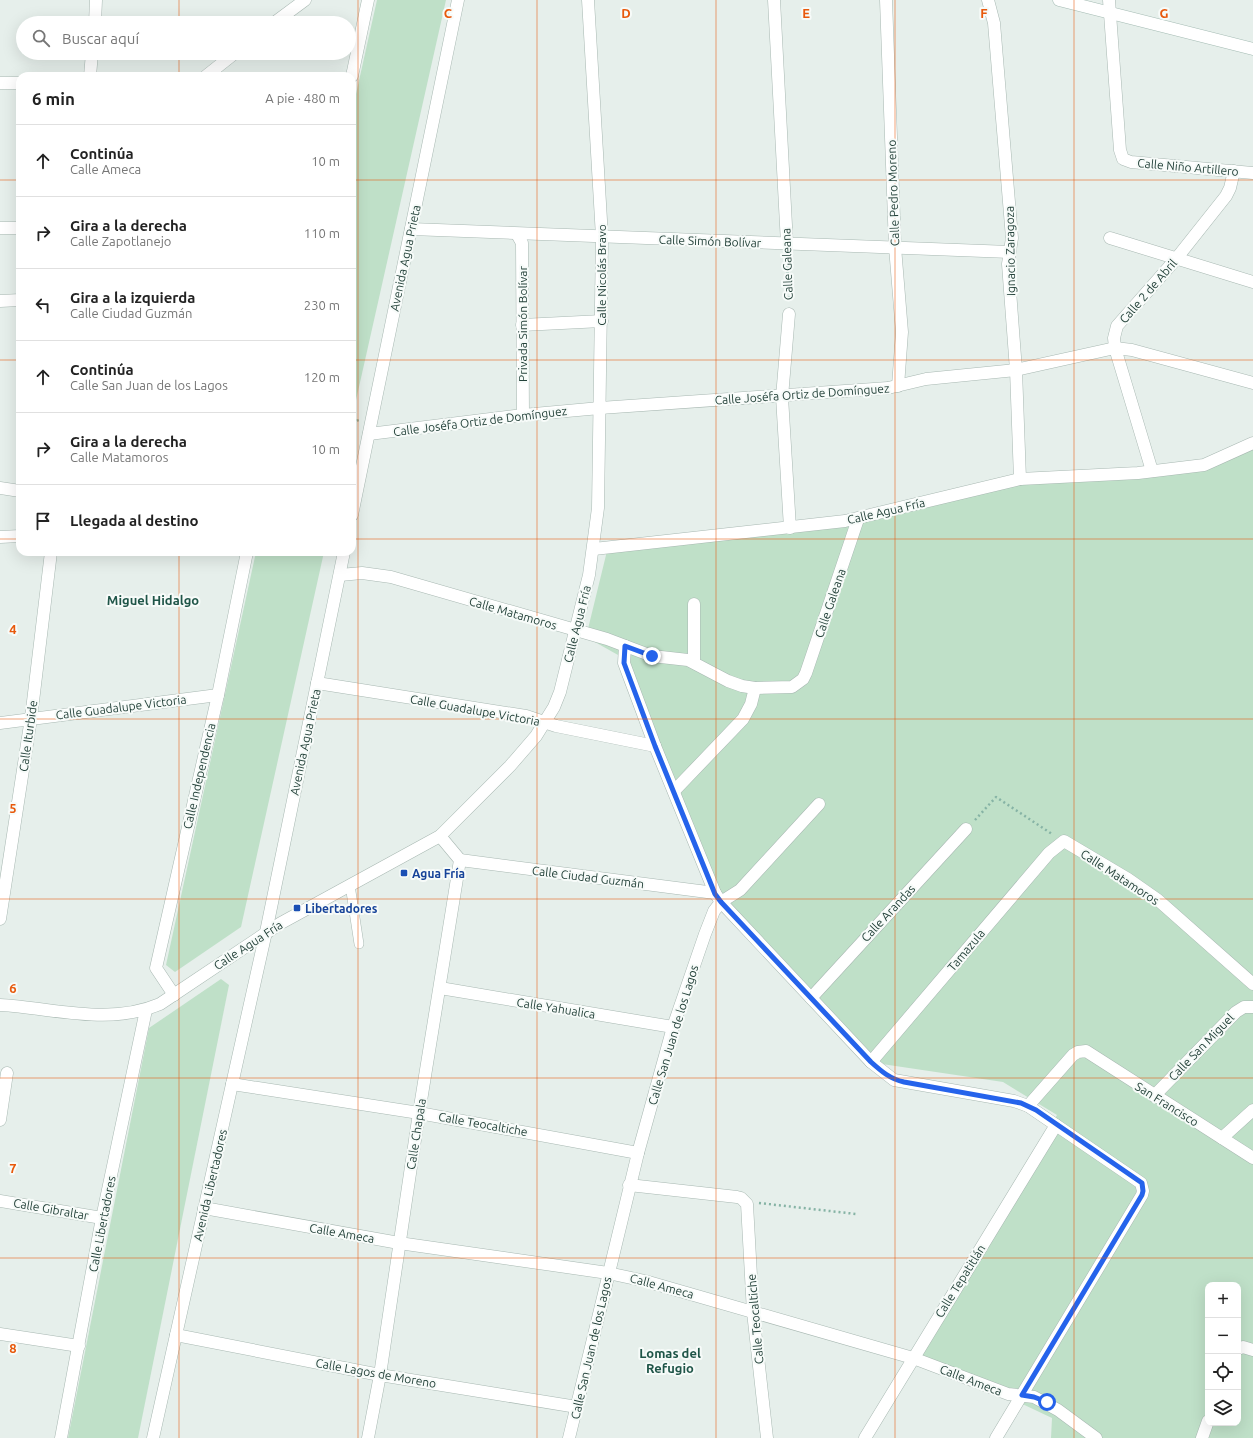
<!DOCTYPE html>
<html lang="es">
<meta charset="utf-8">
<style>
body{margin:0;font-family:Ubuntu,sans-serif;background:#f6f6f6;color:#222}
.controls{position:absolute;right:12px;bottom:12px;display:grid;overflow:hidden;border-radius:8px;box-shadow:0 4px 16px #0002}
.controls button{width:36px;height:36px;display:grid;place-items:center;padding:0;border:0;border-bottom:1px solid #e0e0e0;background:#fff;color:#222;font:20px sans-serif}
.stop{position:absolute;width:12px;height:12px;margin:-9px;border:3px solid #2563eb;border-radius:50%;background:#fff}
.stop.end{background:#2563eb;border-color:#fff;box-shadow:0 1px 4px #0008}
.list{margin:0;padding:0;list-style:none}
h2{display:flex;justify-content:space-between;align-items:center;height:52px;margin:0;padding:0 16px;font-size:17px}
h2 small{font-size:13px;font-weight:400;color:#767676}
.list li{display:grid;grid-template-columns:26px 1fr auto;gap:12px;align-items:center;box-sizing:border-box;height:72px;padding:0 16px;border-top:1px solid #e0e0e0}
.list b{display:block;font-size:15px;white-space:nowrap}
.list p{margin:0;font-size:13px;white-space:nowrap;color:#767676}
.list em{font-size:13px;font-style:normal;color:#767676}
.icon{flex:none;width:22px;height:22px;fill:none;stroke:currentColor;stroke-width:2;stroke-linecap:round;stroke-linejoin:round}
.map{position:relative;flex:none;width:1253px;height:1438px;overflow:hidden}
.search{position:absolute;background:#fff;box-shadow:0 4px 16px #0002;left:16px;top:16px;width:340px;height:44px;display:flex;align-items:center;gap:10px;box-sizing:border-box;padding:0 14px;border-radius:22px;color:#767676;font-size:15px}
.panel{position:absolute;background:#fff;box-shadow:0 4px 16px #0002;left:16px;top:72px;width:340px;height:484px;border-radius:12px}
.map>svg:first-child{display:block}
.green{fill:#bfe0c8;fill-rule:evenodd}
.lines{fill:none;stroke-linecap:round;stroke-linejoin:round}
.lane-casing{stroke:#a8b8b2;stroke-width:10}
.street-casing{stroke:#a8b8b2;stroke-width:13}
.secondary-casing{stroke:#a4bbb3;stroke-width:13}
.path{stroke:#86b3a5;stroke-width:2.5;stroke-dasharray:2 3;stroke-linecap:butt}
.lane{stroke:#fff;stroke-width:9}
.street{stroke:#fff;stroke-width:12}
.secondary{stroke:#fff;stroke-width:12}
.route{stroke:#2563eb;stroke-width:5}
.grid{fill:none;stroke:#e8590c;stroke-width:1;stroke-opacity:0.55}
.transit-dot{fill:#1a4fb4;stroke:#f7fbf9;stroke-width:1.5}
.labels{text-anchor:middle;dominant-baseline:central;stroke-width:4;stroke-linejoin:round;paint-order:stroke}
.street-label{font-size:12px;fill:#24423a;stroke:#f7fbf9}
.transit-label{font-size:12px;font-weight:bold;fill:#164399;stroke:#f7fbf9;text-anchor:start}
.neighbourhood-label{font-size:13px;font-weight:bold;fill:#1f5548;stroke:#f7fbf9}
.grid-label{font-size:13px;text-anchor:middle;font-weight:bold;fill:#e8590c;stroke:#f7fbf9;stroke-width:4;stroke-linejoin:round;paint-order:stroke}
</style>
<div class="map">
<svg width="1253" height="1438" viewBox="0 0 1253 1438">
<rect width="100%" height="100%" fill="#e6efeb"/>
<g class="green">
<polygon points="377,0 446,0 352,418 352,112"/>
<path d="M1253,440v998h-202l1,-20 -133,-63 138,-240 -54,-33 -121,-18 -166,-172 -98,-237 -32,-18 21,-86 261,-37 133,-31 222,-23zM1208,1285h30v138h-30z"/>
<polygon points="256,552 324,552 241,927 175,972 166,965"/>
<polygon points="221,979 229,985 138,1438 68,1438 149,1028"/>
</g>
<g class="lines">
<g class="lane-casing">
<polyline id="lane" points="350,885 359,944"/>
</g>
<g class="street-casing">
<g id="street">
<polyline points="774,0 787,244"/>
<polyline points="886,0 895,247 902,332 898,386"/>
<polyline points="988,0 994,23 1012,238 1008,264 1016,370 1020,479"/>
<polyline points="1109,0 1120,150 1123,159 1131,162 1253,173"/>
<polyline points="95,23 96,0"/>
<polyline points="274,23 305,0"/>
<polyline points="90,76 92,53"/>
<polyline points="206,76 235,53"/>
<polyline points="352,76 368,0"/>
<polyline points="0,83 20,83"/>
<polyline points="0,228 20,228"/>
<polyline points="411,229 1010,252"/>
<polyline points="517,234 522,243 523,415"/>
<polyline points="1110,238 1253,282"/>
<polyline points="0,301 20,300"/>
<polyline points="789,314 782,397 790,528"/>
<polyline points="522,325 602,321"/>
<polyline points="369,434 523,415 600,408 888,388 926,379 1016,370 1115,348 1132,350 1253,383"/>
<polyline points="1152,471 1115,348 1114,338 1117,326 1176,259 1226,196 1230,188 1234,171"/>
<polyline points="0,488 20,491"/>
<polyline points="352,515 458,0"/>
<polyline points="0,537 20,536"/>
<polyline points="594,549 845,521 1020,479 1138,473 1204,465 1253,443"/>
<polyline points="340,575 362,573 391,577 607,639 652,656 688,660 728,681 742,686 755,688 792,687 803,679 806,673 858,519"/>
<polyline points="625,646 624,663 655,746 715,893 721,902 871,1062 894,1080 1014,1101 1028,1106 1141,1183 1143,1191 1142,1195 996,1438"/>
<polyline points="694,662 694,604"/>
<polyline points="317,683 526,716 556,726 655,746"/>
<polyline points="0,723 218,695"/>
<polyline points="674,791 743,719 751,704 755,688"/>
<polyline points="460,860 715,893"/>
<polyline points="0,919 31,718 51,552"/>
<polyline points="440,988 673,1027"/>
<polyline points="174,995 156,968 218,695 247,552"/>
<polyline points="811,998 966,829"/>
<path d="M0,1005c54,3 108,21 160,-1l121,-81 159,-87 70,-70 26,-30 18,-29 6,-15 29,-117 9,-67 4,-271 -14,-237"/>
<polyline points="871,1062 1049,853 1064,841 1128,879 1158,900 1253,984"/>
<polyline points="232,1084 419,1113 638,1153"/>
<polyline points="1154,1096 1236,1012 1244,1007 1253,1007"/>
<polyline points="1028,1106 1073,1055 1078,1052 1086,1051 1253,1158"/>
<polyline points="0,1120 7,1073"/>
<polyline points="1222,1138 1253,1110"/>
<polyline points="629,1185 737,1197 741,1198 747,1204 753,1312 767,1438"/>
<polyline points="0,1201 102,1218"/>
<polyline points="204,1208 399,1243 608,1273 645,1281 913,1358 1008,1394 1034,1397 1058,1410 1096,1438"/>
<polyline points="0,1334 79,1346"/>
<polyline points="176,1335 380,1375 577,1407"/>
<polyline points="1238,1349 1243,1347 1253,1350"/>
<polyline points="61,1438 102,1218 146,1010"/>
<polyline points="153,1438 266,932 344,552"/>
<polyline points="368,1438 380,1375 419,1113 460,860 440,836"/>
<polyline points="569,1438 638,1153 673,1027 705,934 714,911 721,902 740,890 819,804"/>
<polyline points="865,1438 1056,1125"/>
<polyline points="1202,1438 1208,1421"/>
</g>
</g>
<g class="secondary-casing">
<polyline id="secondary" points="1059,0 1253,49"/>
</g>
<g class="path">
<polyline points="787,256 789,301"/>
<polyline points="352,422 359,420"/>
<polyline points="975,820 996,797 1052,834"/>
<polyline points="759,1203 856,1214"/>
</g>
<use href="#lane" class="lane"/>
<use href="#street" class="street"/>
<use href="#secondary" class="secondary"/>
</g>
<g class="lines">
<path class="route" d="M652,656l-27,-10 -1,17 31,83 60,148 6,8 150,160c10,9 19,17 33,20l117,21 15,7 106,73 1,8 -1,4 -120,200 12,2 13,5"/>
</g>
<path class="grid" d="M179,0v23M358,0v1438M537,0v1438M716,0v1438M895,0v1438M1074,0v1438M179,53v23M0,180h20M352,180h901M0,360h20M352,360h901M0,539h20M352,539h901M179,552v886M0,719h1253M0,899h1253M0,1078h1253M0,1258h1253"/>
<g class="transit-dot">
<rect x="400" y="869" width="8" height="8" rx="2"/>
<rect x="293" y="904" width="8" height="8" rx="2"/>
</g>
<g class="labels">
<g class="street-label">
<text transform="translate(1188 167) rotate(5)">Calle Niño Artillero</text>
<text transform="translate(893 193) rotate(-92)">Calle Pedro Moreno</text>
<text transform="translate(710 241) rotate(2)">Calle Simón Bolívar</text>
<text transform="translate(1010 251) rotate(-91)">Ignacio Zaragoza</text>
<text transform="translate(405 258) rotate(-78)">Avenida Agua Prieta</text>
<text transform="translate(787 264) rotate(-92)">Calle Galeana</text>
<text transform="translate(601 275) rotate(-90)">Calle Nicolás Bravo</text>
<text transform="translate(1148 291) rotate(-49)">Calle 2 de Abril</text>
<text transform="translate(522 324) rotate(-90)">Privada Simón Bolívar</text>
<text transform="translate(802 394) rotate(-4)">Calle Joséfa Ortiz de Domínguez</text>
<text transform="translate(480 421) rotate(-7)">Calle Joséfa Ortiz de Domínguez</text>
<text transform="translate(886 511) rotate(-13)">Calle Agua Fría</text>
<text transform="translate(830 603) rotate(-71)">Calle Galeana</text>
<text transform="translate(513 613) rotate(16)">Calle Matamoros</text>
<text transform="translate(577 624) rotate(-76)">Calle Agua Fría</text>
<text transform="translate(121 707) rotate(-7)">Calle Guadalupe Victoria</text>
<text transform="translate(475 710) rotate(10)">Calle Guadalupe Victoria</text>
<text transform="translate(28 736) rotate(-82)">Calle Iturbide</text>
<text transform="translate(305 742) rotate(-78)">Avenida Agua Prieta</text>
<text transform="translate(199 776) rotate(-77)">Calle Independencia</text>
<text transform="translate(588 877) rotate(7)">Calle Ciudad Guzmán</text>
<text transform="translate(1120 877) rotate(33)">Calle Matamoros</text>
<text transform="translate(888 913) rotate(-47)">Calle Arandas</text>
<text transform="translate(248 945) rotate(-33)">Calle Agua Fría</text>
<text transform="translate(966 950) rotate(-50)">Tamazula</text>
<text transform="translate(556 1008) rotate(9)">Calle Yahualica</text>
<text transform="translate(673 1035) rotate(-73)">Calle San Juan de los Lagos</text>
<text transform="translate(1201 1047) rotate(-46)">Calle San Miguel</text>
<text transform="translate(1167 1104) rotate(32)">San Francisco</text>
<text transform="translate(483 1124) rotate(10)">Calle Teocaltiche</text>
<text transform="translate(416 1134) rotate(-81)">Calle Chapala</text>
<text transform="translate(210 1185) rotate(-77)">Avenida Libertadores</text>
<text transform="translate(51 1209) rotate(10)">Calle Gibraltar</text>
<text transform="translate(102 1224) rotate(-79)">Calle Libertadores</text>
<text transform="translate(342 1233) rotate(10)">Calle Ameca</text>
<text transform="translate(960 1281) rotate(-58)">Calle Tepatitlán</text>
<text transform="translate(662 1286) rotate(15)">Calle Ameca</text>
<text transform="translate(755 1319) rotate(-95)">Calle Teocaltiche</text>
<text transform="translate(591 1348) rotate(-77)">Calle San Juan de los Lagos</text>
<text transform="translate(376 1373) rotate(10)">Calle Lagos de Moreno</text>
<text transform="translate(971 1380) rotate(21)">Calle Ameca</text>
</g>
<g class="transit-label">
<text x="412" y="873">Agua Fría</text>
<text x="305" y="908">Libertadores</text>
</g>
<g class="neighbourhood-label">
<text x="153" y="600">Miguel Hidalgo</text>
<text x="670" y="1353">Lomas del<tspan x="670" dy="15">Refugio</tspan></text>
</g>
</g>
<g class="grid-label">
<text x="448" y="18">C</text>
<text x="626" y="18">D</text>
<text x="806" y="18">E</text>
<text x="984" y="18">F</text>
<text x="1164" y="18">G</text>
<text x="13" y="634">4</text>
<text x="13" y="813">5</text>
<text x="13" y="993">6</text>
<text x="13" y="1173">7</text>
<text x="13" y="1353">8</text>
</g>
</svg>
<div class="controls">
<button>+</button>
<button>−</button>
<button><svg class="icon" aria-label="locate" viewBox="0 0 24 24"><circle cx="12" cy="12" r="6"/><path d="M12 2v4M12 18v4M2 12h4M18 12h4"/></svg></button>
<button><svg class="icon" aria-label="layers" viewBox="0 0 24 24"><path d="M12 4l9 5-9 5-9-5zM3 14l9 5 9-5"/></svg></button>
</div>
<div class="stop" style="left:1047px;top:1402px"></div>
<div class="stop end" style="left:652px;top:656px"></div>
<div class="search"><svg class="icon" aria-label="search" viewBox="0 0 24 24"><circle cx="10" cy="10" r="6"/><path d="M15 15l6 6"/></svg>Buscar aquí</div>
<section class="panel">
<h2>6 min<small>A pie · 480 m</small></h2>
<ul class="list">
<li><svg class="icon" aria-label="ahead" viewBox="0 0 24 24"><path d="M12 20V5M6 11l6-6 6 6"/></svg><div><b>Continúa</b><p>Calle Ameca</p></div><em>10 m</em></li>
<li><svg class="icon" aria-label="right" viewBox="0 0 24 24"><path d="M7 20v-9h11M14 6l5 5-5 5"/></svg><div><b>Gira a la derecha</b><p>Calle Zapotlanejo</p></div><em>110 m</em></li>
<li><svg class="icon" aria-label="left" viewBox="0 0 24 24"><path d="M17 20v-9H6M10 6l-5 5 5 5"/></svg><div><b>Gira a la izquierda</b><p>Calle Ciudad Guzmán</p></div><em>230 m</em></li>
<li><svg class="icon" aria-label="ahead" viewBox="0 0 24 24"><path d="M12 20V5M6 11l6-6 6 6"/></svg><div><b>Continúa</b><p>Calle San Juan de los Lagos</p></div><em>120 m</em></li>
<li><svg class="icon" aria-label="right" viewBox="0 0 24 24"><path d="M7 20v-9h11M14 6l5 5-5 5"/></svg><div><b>Gira a la derecha</b><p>Calle Matamoros</p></div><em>10 m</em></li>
<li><svg class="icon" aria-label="arrive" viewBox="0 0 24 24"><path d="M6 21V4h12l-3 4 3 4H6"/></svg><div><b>Llegada al destino</b></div></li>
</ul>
</section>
</div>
